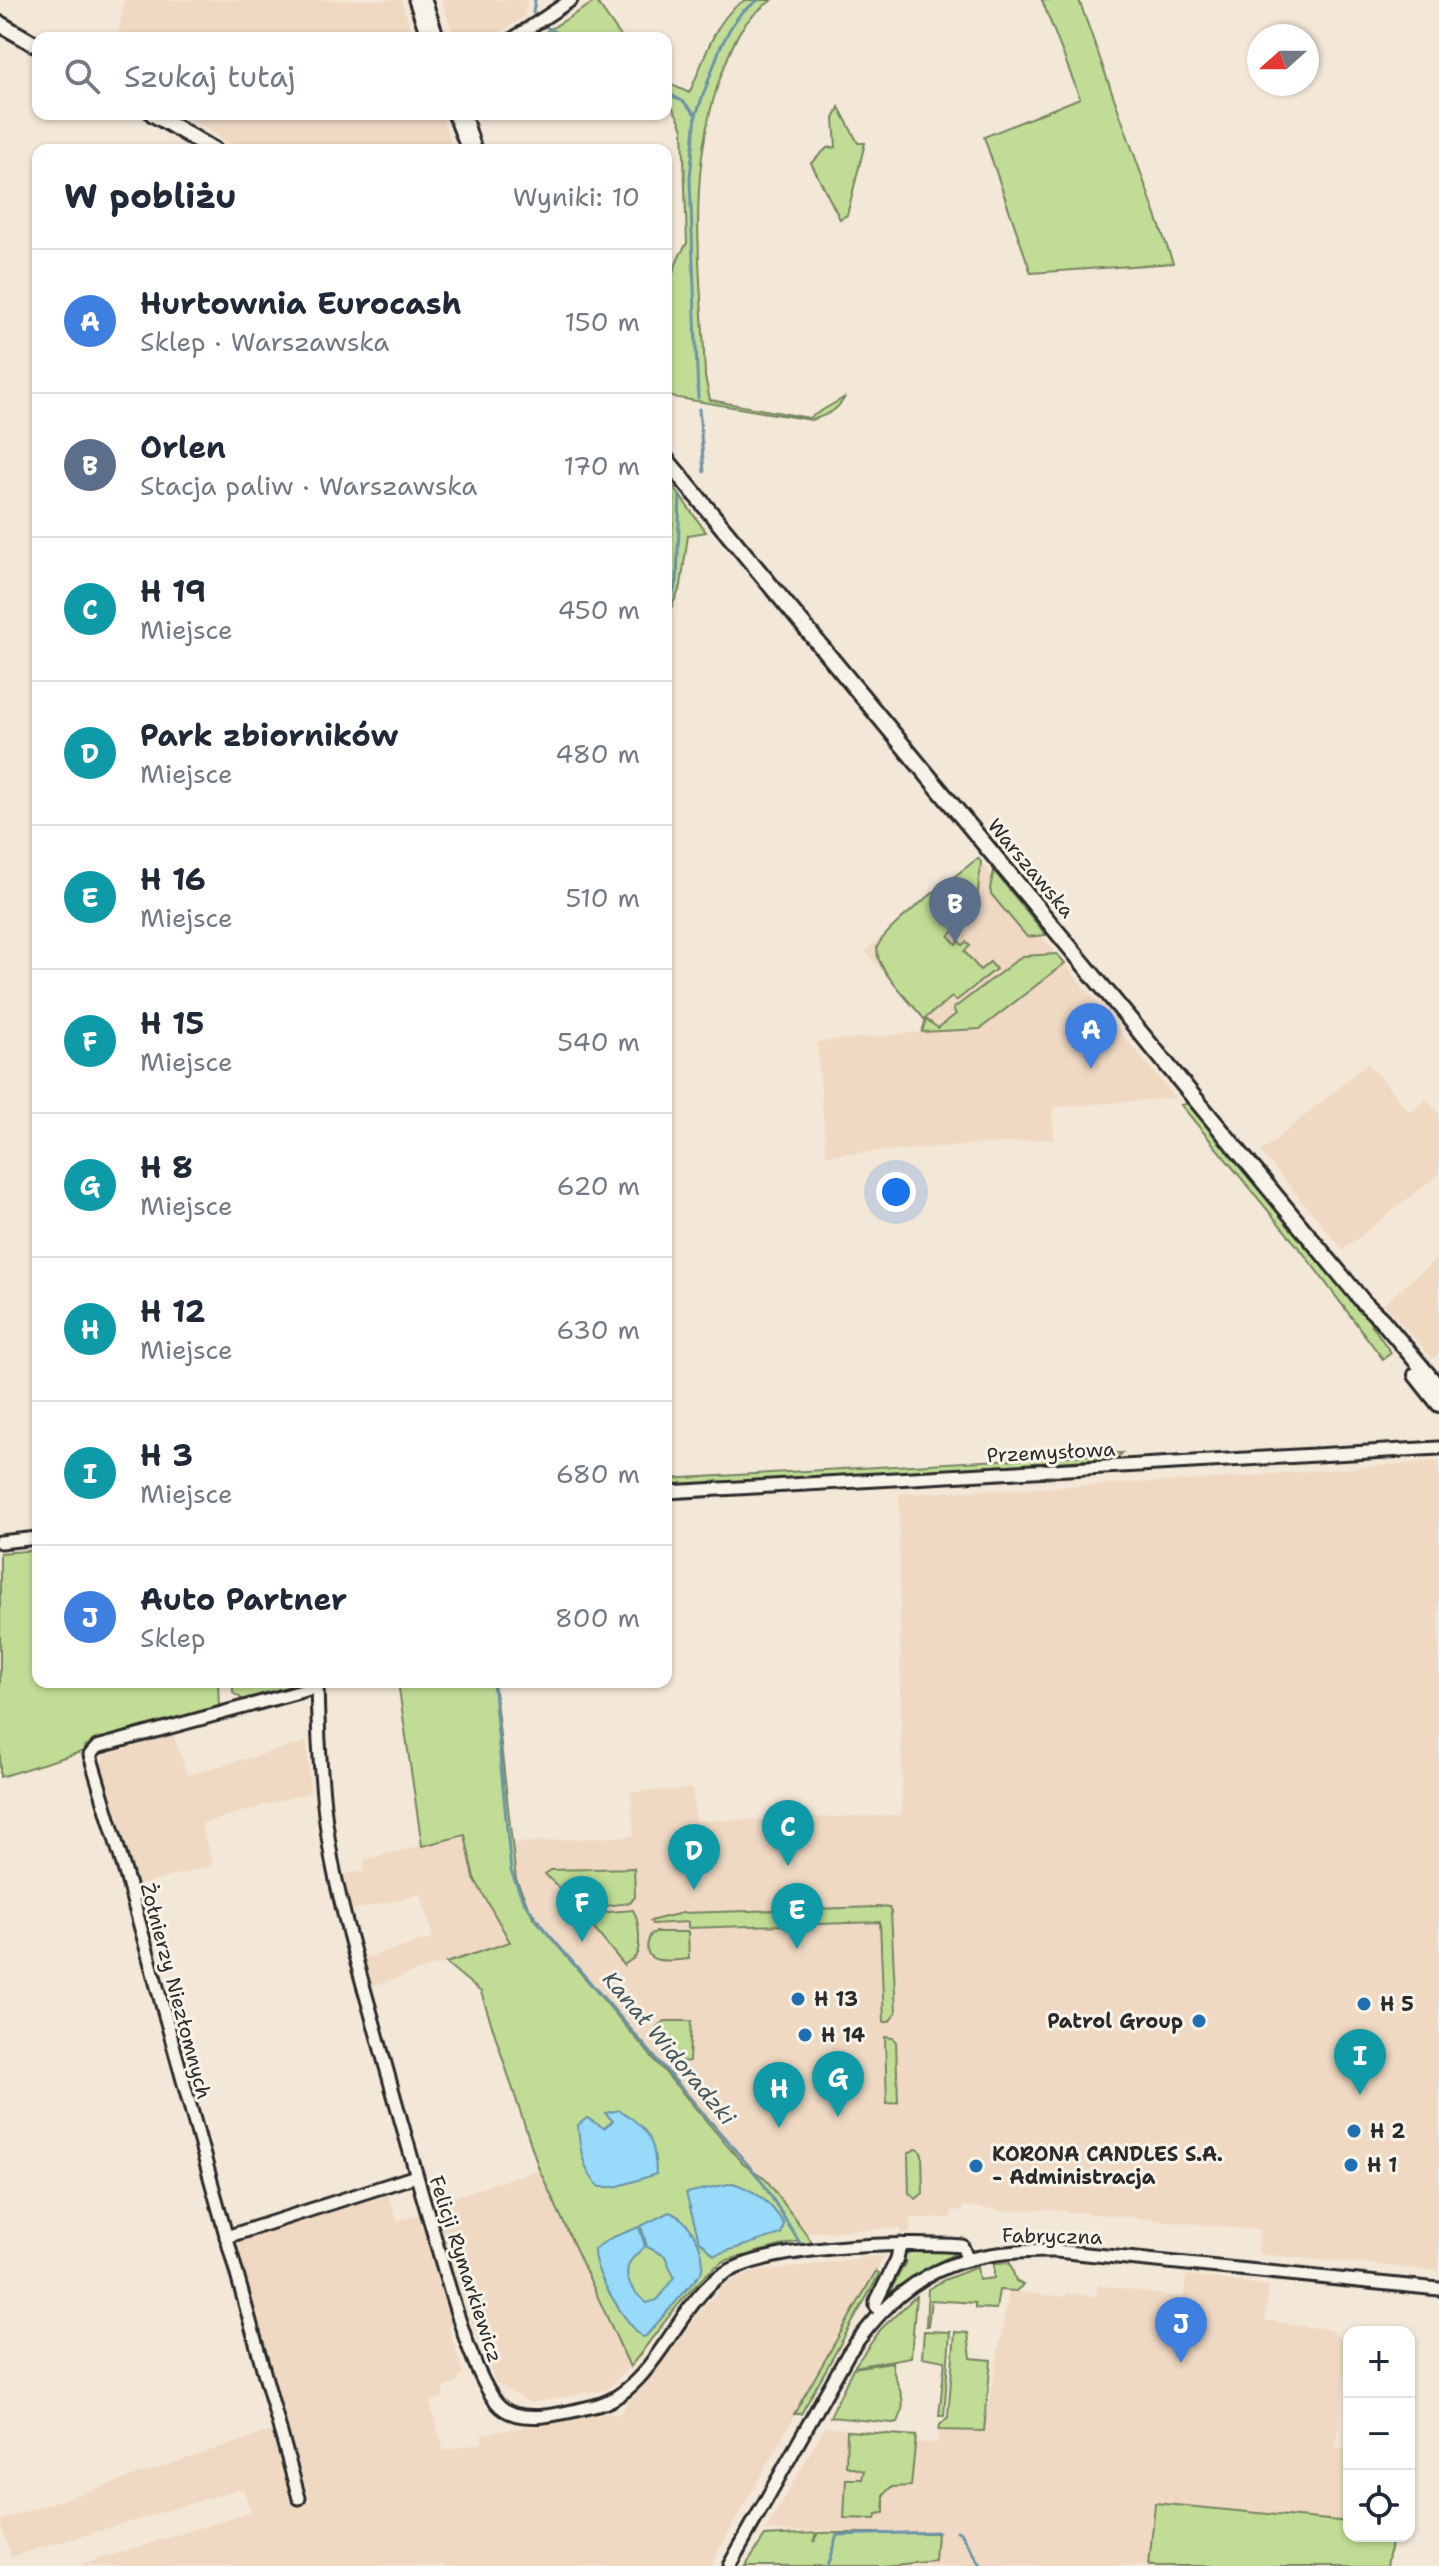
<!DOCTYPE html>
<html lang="pl">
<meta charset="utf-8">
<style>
body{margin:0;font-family:"Shantell Sans",sans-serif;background:#f6f6f7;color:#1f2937}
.controls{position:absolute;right:24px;bottom:24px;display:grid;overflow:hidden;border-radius:16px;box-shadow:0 2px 6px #0004}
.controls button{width:72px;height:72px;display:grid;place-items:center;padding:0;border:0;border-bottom:2px solid #e0e1e3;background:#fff;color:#1f2937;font:40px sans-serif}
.compass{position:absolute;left:1247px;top:24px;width:72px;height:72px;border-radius:50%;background:#fff;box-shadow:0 2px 6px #0004;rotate:249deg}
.you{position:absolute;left:896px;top:1192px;width:28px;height:28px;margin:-20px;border:6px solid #fff;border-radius:50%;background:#1a73e8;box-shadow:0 0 0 12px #1a73e833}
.badge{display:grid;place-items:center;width:52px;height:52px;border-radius:50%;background:#2563eb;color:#fff;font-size:26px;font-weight:700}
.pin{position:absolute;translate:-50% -66px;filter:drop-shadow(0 2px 4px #0008)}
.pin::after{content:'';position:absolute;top:42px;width:28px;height:24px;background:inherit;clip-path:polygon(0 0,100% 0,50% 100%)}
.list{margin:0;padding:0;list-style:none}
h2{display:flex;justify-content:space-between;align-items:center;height:104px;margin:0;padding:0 32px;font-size:34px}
h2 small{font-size:26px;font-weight:400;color:#747a83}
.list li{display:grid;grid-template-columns:52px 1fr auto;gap:24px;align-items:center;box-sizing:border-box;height:144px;padding:0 32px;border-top:2px solid #e0e1e3}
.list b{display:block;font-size:30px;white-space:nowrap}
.list p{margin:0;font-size:26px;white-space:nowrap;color:#747a83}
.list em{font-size:26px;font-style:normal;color:#747a83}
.icon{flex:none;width:44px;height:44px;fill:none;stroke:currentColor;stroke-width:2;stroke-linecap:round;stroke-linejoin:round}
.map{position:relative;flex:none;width:1439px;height:2566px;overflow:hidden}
.search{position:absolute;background:#fff;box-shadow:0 2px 6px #0004;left:32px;top:32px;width:640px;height:88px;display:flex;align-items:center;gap:20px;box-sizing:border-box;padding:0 28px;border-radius:16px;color:#747a83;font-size:30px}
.panel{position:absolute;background:#fff;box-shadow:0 2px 6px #0004;left:32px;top:144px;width:640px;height:1544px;border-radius:16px}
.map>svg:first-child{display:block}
.built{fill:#efd9c3}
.green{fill:#c1dd95;stroke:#768460;stroke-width:2}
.water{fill:#97daf9;stroke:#6c94a7;stroke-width:2}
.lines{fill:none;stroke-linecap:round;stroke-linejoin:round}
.stream{stroke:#6c94a7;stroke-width:3}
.minor-casing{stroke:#2b2b2b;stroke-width:17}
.major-casing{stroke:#2b2b2b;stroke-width:20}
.minor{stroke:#f7f3e8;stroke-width:11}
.major{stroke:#f7f3e8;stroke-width:14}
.poi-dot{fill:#1f6fb2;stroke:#f7f3e8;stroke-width:3}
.labels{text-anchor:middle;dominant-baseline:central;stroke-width:6;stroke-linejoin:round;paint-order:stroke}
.street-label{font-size:20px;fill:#2b2b2b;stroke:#f7f3e8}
.poi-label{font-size:20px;font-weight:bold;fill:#2b2b2b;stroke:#f7f3e8;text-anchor:start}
.water-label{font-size:22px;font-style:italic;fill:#46575e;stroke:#f7f3e8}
</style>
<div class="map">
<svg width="1439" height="2566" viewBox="0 0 1439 2566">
<rect width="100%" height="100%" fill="#f3e7d7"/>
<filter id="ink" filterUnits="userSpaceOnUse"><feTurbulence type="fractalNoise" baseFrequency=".0125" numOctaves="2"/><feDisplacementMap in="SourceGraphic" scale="16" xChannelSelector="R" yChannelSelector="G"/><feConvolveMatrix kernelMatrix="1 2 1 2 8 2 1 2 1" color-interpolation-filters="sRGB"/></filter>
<g filter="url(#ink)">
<g class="built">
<polygon points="124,0 401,0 414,38 118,38"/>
<polygon points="441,0 527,0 524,17 491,38 455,38"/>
<polygon points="182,114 441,114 454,150 241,150"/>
<polygon points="978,858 1175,1098 1052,1107 1054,1139 826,1155 817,1042 922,1032 924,1018 865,951"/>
<polygon points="1368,1063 1410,1113 1427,1099 1439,1114 1439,1174 1343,1250 1261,1152"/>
<polygon points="1439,1256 1439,1353 1432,1358 1384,1304"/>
<polygon points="1439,1461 1439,2271 1258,2254 1260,2230 1045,2209 1007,2211 963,2206 962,2211 952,2210 951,2218 910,2218 910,2233 900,2233 899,2228 802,2233 764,2179 743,2164 533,1918 516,1879 511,1843 634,1836 631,1792 692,1789 696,1821 902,1815 899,1494 1186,1481"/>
<polygon points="174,1735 187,1775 307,1742 310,1792 201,1824 213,1865 132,1887 98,1771 105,1755"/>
<polygon points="465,1835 474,1878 510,1942 369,1987 363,1958 433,1938 421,1894 350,1911 341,1875 365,1871 364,1860"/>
<polygon points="539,2169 630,2367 607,2389 530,2403 496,2383 466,2308 434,2203"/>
<polygon points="388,2194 397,2221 420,2214 454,2323 448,2326 464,2375 458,2377 459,2382 445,2387 442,2397 429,2402 444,2450 483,2443 482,2434 609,2413 619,2415 635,2391 640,2389 707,2303 723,2286 737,2278 755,2272 885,2255 710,2566 77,2566 251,2512 243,2488 11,2557 0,2520 271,2431 297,2505 310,2501 250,2296 238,2249 238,2241"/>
<polygon points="1186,2275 1269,2286 1265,2320 1330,2330 1342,2340 1349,2341 1336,2448 1349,2450 1349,2522 1156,2503 1149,2566 882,2566 937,2533 765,2531 825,2427 918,2435 918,2443 937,2443 939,2430 984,2431 1009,2291 1066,2297 1067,2293 1096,2297 1098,2285 1184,2298"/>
</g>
<g class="green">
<path d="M745,0h27c-32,22 -37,38 -50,73 -38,104 -20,197 -17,304l5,23 99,18 36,-21c-9,15 -18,18 -34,23l-145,-24c0,-50 -8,-110 21,-153l-4,-114c-7,-21 -17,-24 -17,-47l23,11c16,-31 24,-75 56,-93z"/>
<polygon points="1042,0 1079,0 1173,263 1031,273 984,137 1080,98"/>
<polygon points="596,1 622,38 554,38 544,33"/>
<polygon points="839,107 858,143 865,143 847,215 840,219 811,163 827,148 836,147 834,119"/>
<polygon points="670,482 706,532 688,535 681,586 666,619 674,500"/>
<path d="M978,858l3,4 -4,39 -15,12 -5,-7 -11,10 11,13 -8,7 7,8 3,-3 3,4 4,-3 4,4 -6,5 16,19 10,-8 6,7 -40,32 -4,-4 -28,22c-14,-18 -36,-38 -45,-59 -1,-2 -2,-10 -2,-12 5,-20 82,-74 101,-90z"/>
<polygon points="994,871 1046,935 1027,937 991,894 990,888"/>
<polygon points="1057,954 1065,963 980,1029 922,1032 926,1019 938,1028 956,1014 953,1009 1022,956"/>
<polygon points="1189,1103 1362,1311 1391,1353 1383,1359 1304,1254 1181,1105"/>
<polygon points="1122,1453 1117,1458 666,1487 666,1479"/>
<polygon points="38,1550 38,1682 218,1682 219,1707 84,1746 84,1751 0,1777 0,1553"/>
<polygon points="233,1682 304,1682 241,1701 241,1698 233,1693"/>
<path d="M398,1682h96l22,197 17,38 210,247 22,14 47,64 -9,3 -5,-4 -74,20c-33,20 -69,75 -94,106l-91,-198 -58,-177 -35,-29 64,-21 -36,-64 -9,-43 -43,11z"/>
<polygon points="634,1868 635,1897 630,1903 586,1908 576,1905 545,1874 551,1870"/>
<polygon points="879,1907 889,1908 891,1912 896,2013 889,2022 884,2022 880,1922 688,1928 688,1922 652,1924 650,1921 682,1913"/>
<path d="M633,1910c6,9 9,38 2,47 -1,1 -10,7 -11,8l-39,-47v-4z"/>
<path d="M656,1932h32l1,27c-20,2 -53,8 -38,-25z"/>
<polygon points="665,2021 691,2021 689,2061 682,2062 659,2034 657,2027"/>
<polygon points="885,2037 893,2038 896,2042 898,2102 887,2104"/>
<polygon points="915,2149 919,2149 922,2155 923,2193 916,2199 909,2193 908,2154"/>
<polygon points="917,2250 953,2251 954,2254 913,2276 887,2294 889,2286 892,2287 906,2262 902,2260 905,2254"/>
<polygon points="1010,2263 1016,2281 1023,2285 1016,2291 999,2290 996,2309 975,2308 975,2303 931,2300 928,2326 926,2326 928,2289 944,2280 977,2267 979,2280 994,2278 994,2264"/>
<polygon points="876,2271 879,2273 875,2282 801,2414 794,2414"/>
<polygon points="916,2296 911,2357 854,2367 881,2329"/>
<polygon points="924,2331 950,2332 944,2416 939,2416 945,2361 922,2357"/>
<polygon points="955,2332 968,2333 971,2358 991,2360 984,2431 939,2430 940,2425 948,2417"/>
<path d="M892,2362c1,23 19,34 6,60l-6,1 -62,-6 23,-49z"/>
<polygon points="847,2431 916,2436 911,2486 891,2487 884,2494 884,2513 877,2514 875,2519 844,2518 846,2479 862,2479 864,2471 846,2466"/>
<polygon points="1155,2503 1349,2522 1349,2536 1392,2536 1387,2566 1149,2566"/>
<polygon points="817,2533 814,2542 819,2533 937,2533 935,2561 882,2566 745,2566 765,2536"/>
</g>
<g class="water">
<path d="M620,2110c28,19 35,28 36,64l-40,13h-16c-17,-14 -21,-42 -22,-62l9,-7 17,10 9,-7 -8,-8z"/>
<path d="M733,2183c24,8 38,20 51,41l-3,10 -67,21 -15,-15 -13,-47z"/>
<path d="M669,2212c21,7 39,40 32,61l-55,63 -4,1c-18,-17 -49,-64 -48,-88l17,-11 28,-11 6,19c-4,5 -12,10 -15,16 -9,16 5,32 17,41l10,-3 17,-23 -9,-21 -18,-9 -6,-21z"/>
</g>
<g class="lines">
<g class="stream">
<polyline points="533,13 535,0"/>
<polyline points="546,27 567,38"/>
<polyline points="666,92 684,102 696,115"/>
<polyline points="698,398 690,178 696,115 720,48 731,27 741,13 758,0"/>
<polyline points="699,409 704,472"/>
<polyline points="666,613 677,581 680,496"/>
<polyline points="493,1682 511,1871 523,1900 544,1929 761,2180 801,2245"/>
<polyline points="957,2531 961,2533 981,2566"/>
<polyline points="827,2566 837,2535 938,2532"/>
</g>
<g class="minor-casing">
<g id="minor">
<polyline points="415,0 428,38"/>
<polyline points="425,0 438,38"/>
<polyline points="514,38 571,0"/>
<polyline points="454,114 468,150"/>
<polyline points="464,114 475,149"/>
<polyline points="666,1492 1439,1448"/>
<polyline points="0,1542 38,1538"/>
<path d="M317,1682c1,60 4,120 15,179 10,53 26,105 40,156 19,68 38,137 58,204 12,40 42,161 71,186 22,19 66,5 93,-1 56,-12 80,-93 122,-127 44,-35 190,-37 246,-33l5,12"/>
<polyline points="226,2237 416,2176"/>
<polyline points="881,2311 876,2306 876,2302 897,2259 900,2244"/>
<polyline points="299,2498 126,1875 90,1755 97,1747 317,1687"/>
<path d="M729,2566l119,-212c58,-82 108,-104 208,-103l383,38"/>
</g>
</g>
<g class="major-casing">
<g id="major">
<polyline points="0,24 38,46"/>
<polyline points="153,114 214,150"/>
<polyline points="666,459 1364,1303 1381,1319 1439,1388"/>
<polyline points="1416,1375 1439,1404"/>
</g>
</g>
<use href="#minor" class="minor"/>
<use href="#major" class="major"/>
</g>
</g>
<g class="poi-dot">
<circle cx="798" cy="1999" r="8"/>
<circle cx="1364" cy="2004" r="8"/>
<circle cx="1199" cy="2021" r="8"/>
<circle cx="805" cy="2035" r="8"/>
<circle cx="1354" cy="2131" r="8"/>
<circle cx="1351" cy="2165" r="8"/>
<circle cx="976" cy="2166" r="8"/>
</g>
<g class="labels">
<g class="street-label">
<text transform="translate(1031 868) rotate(50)">Warszawska</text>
<text transform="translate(1051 1452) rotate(-3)">Przemysłowa</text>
<text transform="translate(176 1991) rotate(75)">Żołnierzy Niezłomnych</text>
<text transform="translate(1052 2236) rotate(1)">Fabryczna</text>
<text transform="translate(466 2269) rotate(72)">Felicji Rymarkiewicz</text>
</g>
<g class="poi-label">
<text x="814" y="1999">H 13</text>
<text x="1380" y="2004">H 5</text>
<text x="1183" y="2021" text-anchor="end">Patrol Group</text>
<text x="821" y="2035">H 14</text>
<text x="1370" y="2131">H 2</text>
<text x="992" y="2154">KORONA CANDLES S.A.<tspan x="992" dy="23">- Administracja</tspan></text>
<text x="1367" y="2165">H 1</text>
</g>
<g class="water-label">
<text transform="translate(669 2048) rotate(50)">Kanał Widoradzki</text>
</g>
</g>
</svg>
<div class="controls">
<button>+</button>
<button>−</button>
<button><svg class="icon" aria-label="locate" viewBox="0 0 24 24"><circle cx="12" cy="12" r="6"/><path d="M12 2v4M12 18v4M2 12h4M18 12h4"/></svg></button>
</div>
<svg class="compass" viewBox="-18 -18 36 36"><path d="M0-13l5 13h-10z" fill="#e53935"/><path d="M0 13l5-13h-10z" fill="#747a83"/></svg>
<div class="you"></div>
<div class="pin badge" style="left:1091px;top:1069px;background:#3f7fe0">A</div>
<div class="pin badge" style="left:955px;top:943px;background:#5c6f8a">B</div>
<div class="pin badge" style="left:788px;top:1866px;background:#0f9aa8">C</div>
<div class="pin badge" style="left:694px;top:1890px;background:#0f9aa8">D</div>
<div class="pin badge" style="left:797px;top:1949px;background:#0f9aa8">E</div>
<div class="pin badge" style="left:582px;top:1942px;background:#0f9aa8">F</div>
<div class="pin badge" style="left:838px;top:2117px;background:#0f9aa8">G</div>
<div class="pin badge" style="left:779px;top:2128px;background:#0f9aa8">H</div>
<div class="pin badge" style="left:1360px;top:2095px;background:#0f9aa8">I</div>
<div class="pin badge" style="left:1181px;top:2363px;background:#3f7fe0">J</div>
<div class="search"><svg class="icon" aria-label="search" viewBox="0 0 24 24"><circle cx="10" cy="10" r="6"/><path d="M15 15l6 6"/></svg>Szukaj tutaj</div>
<section class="panel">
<h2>W pobliżu<small>Wyniki: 10</small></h2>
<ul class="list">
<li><span class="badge" style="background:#3f7fe0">A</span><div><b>Hurtownia Eurocash</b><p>Sklep · Warszawska</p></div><em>150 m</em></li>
<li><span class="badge" style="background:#5c6f8a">B</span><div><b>Orlen</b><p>Stacja paliw · Warszawska</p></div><em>170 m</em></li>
<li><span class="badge" style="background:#0f9aa8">C</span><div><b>H 19</b><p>Miejsce</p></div><em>450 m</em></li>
<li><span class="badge" style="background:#0f9aa8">D</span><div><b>Park zbiorników</b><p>Miejsce</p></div><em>480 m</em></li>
<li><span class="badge" style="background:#0f9aa8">E</span><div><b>H 16</b><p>Miejsce</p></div><em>510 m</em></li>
<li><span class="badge" style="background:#0f9aa8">F</span><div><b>H 15</b><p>Miejsce</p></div><em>540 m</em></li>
<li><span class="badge" style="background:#0f9aa8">G</span><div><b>H 8</b><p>Miejsce</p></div><em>620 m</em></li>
<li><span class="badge" style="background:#0f9aa8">H</span><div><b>H 12</b><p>Miejsce</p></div><em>630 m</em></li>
<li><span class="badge" style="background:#0f9aa8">I</span><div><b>H 3</b><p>Miejsce</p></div><em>680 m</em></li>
<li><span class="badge" style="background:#3f7fe0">J</span><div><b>Auto Partner</b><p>Sklep</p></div><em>800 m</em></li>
</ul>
</section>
</div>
